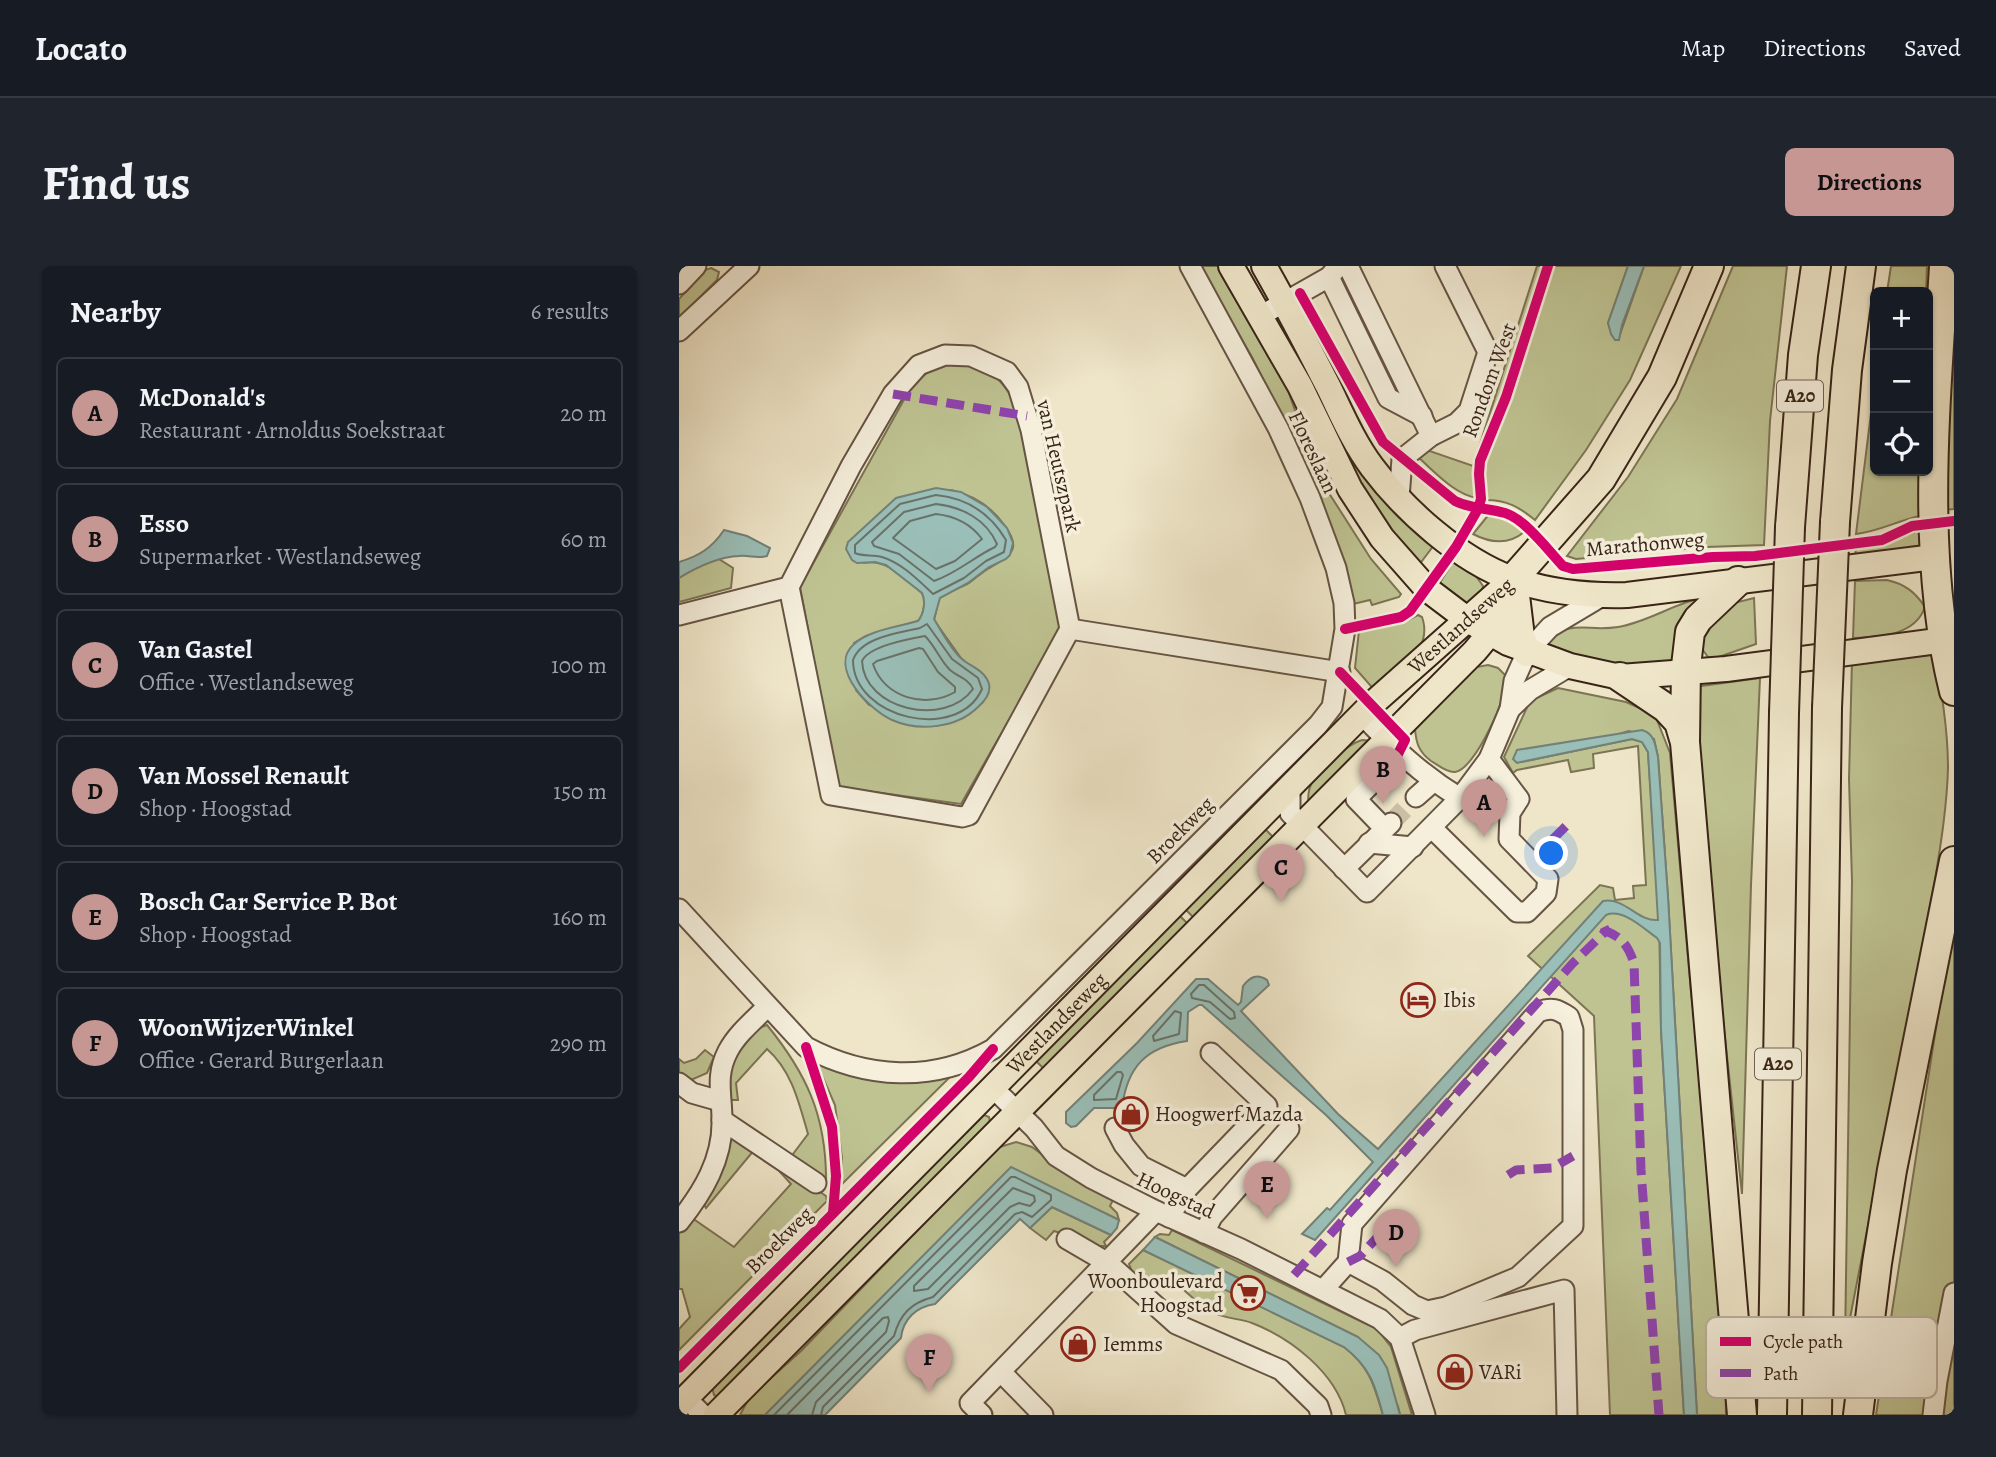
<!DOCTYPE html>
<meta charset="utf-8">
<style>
body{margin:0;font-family:Alegreya,serif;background:#20242c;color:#f1f3f6}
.controls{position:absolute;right:21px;top:21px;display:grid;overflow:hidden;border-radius:10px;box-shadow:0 2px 5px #0004}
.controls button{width:63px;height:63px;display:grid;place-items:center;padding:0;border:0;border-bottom:2px solid #363941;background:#171b24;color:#f1f3f6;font:35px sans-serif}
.you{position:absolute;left:873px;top:588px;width:24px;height:24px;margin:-18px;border:5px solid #fff;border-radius:50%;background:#1a73e8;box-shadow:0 0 0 10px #1a73e833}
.badge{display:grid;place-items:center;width:46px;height:46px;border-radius:50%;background:#c59692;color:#111;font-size:23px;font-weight:700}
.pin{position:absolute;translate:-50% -58px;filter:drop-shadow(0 2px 4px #0008)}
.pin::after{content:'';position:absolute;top:37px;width:24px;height:21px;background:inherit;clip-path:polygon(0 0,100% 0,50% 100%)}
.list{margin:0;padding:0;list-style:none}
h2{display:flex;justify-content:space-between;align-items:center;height:91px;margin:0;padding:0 28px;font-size:30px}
h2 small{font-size:23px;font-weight:400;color:#9ea1a6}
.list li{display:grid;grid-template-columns:46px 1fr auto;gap:21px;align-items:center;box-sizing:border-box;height:112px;margin:0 14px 14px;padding:0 14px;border:2px solid #363941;border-radius:10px}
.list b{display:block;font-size:26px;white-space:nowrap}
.list p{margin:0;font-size:23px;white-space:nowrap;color:#9ea1a6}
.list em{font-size:23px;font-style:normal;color:#9ea1a6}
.icon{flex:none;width:38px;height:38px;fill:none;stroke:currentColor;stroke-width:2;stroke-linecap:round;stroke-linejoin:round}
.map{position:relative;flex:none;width:1275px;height:1149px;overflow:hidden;border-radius:10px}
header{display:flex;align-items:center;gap:42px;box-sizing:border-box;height:98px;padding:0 35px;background:#171b24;border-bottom:2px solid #363941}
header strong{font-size:33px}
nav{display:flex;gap:38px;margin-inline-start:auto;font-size:24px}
.intro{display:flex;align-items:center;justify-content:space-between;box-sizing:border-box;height:168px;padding:0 42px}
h1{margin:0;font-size:49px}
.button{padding:18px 32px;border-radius:10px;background:#c59692;color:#111;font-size:24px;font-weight:700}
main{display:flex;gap:42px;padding:0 42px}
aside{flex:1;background:#171b24;border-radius:10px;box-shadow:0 2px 5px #0004}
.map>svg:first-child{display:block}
.green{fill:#bfc392;stroke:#7c7454;stroke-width:2;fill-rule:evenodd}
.water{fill:#9abfb8;stroke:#738178;stroke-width:2}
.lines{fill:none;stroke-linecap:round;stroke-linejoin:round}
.shore{stroke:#697268;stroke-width:2}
.minor-tunnel{stroke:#cabfa5;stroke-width:19;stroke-dasharray:19 10;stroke-linecap:butt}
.minor-casing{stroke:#665444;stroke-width:23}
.major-casing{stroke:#382417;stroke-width:28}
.highway-casing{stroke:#382417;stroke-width:32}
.minor{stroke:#f5efdc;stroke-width:19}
.major{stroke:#efe6c9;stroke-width:24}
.highway{stroke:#efe6c9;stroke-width:28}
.highway-bridge-casing{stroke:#382417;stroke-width:32;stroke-linecap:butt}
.highway-bridge{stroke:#efe6c9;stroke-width:28}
.quiet{stroke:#8e44ad;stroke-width:9;stroke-dasharray:18 9;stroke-linecap:butt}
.cycleway-casing{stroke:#f5efdc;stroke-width:15}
.cycleway{stroke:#d6006c;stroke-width:10}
.labels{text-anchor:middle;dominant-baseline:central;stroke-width:7;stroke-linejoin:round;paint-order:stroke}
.shield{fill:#f5efdc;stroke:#716152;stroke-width:2}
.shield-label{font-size:19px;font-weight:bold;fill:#382417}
.street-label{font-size:21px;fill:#382417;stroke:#f5efdc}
.poi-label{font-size:21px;fill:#382417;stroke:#f5efdc;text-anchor:start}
.key{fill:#f5efdc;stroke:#bcb2a1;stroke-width:2}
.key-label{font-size:19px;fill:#382417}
</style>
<header>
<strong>Locato</strong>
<nav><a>Map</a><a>Directions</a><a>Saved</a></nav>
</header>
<div class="intro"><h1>Find us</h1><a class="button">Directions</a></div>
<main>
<aside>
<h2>Nearby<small>6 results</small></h2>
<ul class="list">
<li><span class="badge">A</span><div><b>McDonald's</b><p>Restaurant · Arnoldus Soekstraat</p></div><em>20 m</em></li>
<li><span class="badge">B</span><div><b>Esso</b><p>Supermarket · Westlandseweg</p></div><em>60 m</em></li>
<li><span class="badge">C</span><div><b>Van Gastel</b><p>Office · Westlandseweg</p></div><em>100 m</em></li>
<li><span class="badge">D</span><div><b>Van Mossel Renault</b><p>Shop · Hoogstad</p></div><em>150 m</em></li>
<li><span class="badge">E</span><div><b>Bosch Car Service P. Bot</b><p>Shop · Hoogstad</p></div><em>160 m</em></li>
<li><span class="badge">F</span><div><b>WoonWijzerWinkel</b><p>Office · Gerard Burgerlaan</p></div><em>290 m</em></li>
</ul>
</aside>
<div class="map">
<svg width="1275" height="1149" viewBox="0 0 1275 1149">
<rect width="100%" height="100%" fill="#efe6c9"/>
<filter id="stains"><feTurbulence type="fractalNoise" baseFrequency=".00286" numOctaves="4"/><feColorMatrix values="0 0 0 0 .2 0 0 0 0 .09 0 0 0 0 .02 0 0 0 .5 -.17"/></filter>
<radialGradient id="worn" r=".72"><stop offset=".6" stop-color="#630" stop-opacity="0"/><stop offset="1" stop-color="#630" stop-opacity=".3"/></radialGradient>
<g class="green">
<polygon points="521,0 540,0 606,116 633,193 648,224 692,293 722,328 720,331 693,339 691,334 674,338 602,149 574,93"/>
<path d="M858,0h8l-43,132 -6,16h-3c-6,28 -21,51 -15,81l-1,3c-23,-4 -42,-26 -59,-41l9,-7 46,16z"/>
<path d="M872,0h77l-20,57 7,16 3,1 26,-74h37l-51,114 -44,70 -51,70c-16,-13 -28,-20 -49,-20l-3,-25 2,-17 27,-69z"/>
<polygon points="1054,0 1108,0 1091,155 1085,279 1027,281 897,293 888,290 949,211 998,133"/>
<polygon points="1212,0 1248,0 1247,26 1208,26"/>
<polygon points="32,2 40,6 38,14 0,52 0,33 26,4"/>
<polygon points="604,58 755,279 740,299 708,260 678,215 601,63"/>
<polygon points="1275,63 1275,243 1265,244"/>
<path d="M270,98c41,1 59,16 71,55l41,206 -3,9 -97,170 -123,-17 -38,-200 111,-200 20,-18zM272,224c22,5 41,17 54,36 17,23 6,29 -14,41 -8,4 -15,11 -22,16 -10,6 -21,8 -30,15l-5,22 29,41 20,41 -20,16 -27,8 -67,-21 -13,-15 -2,-47 12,-7 52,-15c6,-7 8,-20 4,-28 -18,-14 -34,-35 -59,-30z"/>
<path d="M1196,115v90h45v45c-24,5 -39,15 -64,18z"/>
<path d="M811,247l26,11 8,8c-15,13 -34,11 -51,2z"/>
<polygon points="1242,264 1243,278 1240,283 1176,291 1177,282 1206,277"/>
<polygon points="40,293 54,302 52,322 0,336 0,312 21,299"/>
<polygon points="776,293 792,303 804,320 803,326 788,339 760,318"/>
<path d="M1208,314c18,4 28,12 38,27 -10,29 -46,30 -72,31l2,-57z"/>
<path d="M1022,332l-23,67h-65l-65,-17 -3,-8c29,-21 42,-8 73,-13 30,-5 55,-23 83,-29z"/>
<polygon points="1075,332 1077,378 1031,394 1019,377 1039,341"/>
<path d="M739,349l4,2c12,33 -24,55 -45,76l-22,-25 4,-38 47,-9z"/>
<path d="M1255,384c7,38 14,79 14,118 -1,37 -7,75 -13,112l-90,464 7,-463 -3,-102 3,-119z"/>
<path d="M809,399l10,3 8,8c4,16 -31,94 -51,96 -8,1 -17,-7 -24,-11 -12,-9 -15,-18 -16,-32l52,-54 10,-8z"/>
<polygon points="1081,412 1072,619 1063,928 1027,597 1015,421"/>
<polygon points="879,422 947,436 976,449 991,487 1012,726 1028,865 1046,1073 1047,1149 1018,1149 989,631 979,491 975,473 950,465 842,496 953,473 963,476 969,486 980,650 982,764 1005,1149 931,1149 915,750 849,690 921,619 934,622 936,634 955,632 954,620 967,619 959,480 914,488 915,502 892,506 889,494 838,504 834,507 825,491 851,435"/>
<path d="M684,474l8,1 -62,64c-2,-9 0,-20 6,-27 9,-12 35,-36 48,-38z"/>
<polygon points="586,563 596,573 516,653 506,643"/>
<polygon points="500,649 510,659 367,805 356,794"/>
<polygon points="1275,661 1275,1149 1197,1149 1261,736"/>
<path d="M88,759c39,48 59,90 59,154l-6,1 -30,-22 18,-24c-9,-31 -16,-63 -41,-85l-31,34 2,17h-11c0,-9 -2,-21 1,-29 6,-17 21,-41 39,-46z"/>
<polygon points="26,784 35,791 28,807 12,814 0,809 0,793 5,797 17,793"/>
<polygon points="137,796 179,811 207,815 272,810 162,919 163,892 156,839"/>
<polygon points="305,849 310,851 311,856 39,1131 35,1129 33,1121"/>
<polygon points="54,871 76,883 27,942 24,937 48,877"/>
<polygon points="337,876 353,881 399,915 434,934 431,940 438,947 440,954 332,902 86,1149 61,1149 70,1132 122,1085 314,886 321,881"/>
<polygon points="105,901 147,930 148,935 0,1084 0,1063 11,1051 3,1023 0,1023 0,963 13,952 55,981 112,918 101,906"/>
<polygon points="373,941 432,969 425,976 427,980 420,980 375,965 367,974 351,962"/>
<polygon points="493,964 698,1063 712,1081 733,1149 721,1149 719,1140 679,1071 476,971 481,968 490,969"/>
<path d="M464,984l201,97c26,20 30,38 39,68h-37c-10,-42 -55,-77 -94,-92 -13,-5 -29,-4 -42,-12 -31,-19 -31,-41 -75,-32l-6,-15z"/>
</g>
<g class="water">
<polygon points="949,0 965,0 943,59 940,74 936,74 932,68 929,57"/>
<path d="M257,222l25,4 26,15 20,21 6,15 -3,12 -4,4 -17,8 -21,16 -28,15 -6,21c8,13 17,31 28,40 9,8 23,11 27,25 2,9 -4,17 -11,23 -21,21 -59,25 -86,13 -21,-9 -64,-51 -39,-75 15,-15 45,-18 65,-24 6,-7 8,-20 4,-28l-36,-28 -11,-3 -18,1 -5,-3 -6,-11 2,-7 48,-44z"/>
<path d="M45,264l23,6 23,12 -3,8c-10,3 -17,-1 -28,0 -22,1 -42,11 -60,22v-16c20,-6 33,-14 45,-32z"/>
<path d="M963,464c13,4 13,15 16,27l10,140 29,518h-13l-23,-385 -1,-87 -3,-5c-13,-9 -34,-30 -51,-23l-291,325 -13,-6 25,-26 3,2 43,-48 -47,-47 -124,-110h-3l-11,7 -1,29c-41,6 -60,26 -65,67h-28l-18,18 -5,1 -5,-4v-11l71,-69 59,-64h12l30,26 3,-3 2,-16c7,-9 14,-13 24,-6l2,5 -28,26 97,103 40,35 225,-248c22,-4 35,21 55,19l-10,-168 -6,-10 -10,-3 -111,23 -4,1 -4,-4 4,-9z"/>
<path d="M332,901l108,53 -2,8 -6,7 -59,-28 -22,21 -10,-9 -85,85c-19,3 -32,15 -34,34l-76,77h-60z"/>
<path d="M476,971l203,100 21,18 8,13 13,47h-17c-8,-30 -13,-48 -39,-68l-201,-97z"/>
</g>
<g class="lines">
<g class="shore">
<path d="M257,229c31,3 54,18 70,45l-2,12 -18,9 -22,17 -31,16c-14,-13 -31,-31 -51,-37 -9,-3 -19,0 -27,-4v-8l45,-41z"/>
<path d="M257,238c26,3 50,15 61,40l-2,3c-21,10 -38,26 -61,34l-35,-27 -25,-8 -2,-4 32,-30z"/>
<path d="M257,248c18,2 35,10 46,25l-27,22 -19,8 -43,-31 17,-17z"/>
<path d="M248,358l25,35 26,19 4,11c-24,54 -129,30 -129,-29 8,-23 46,-27 67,-32z"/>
<path d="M246,370c10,10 15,24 25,34 8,7 19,9 23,19 -28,39 -109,21 -111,-28 7,-15 47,-22 63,-25z"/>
<path d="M240,382l4,1 15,23 17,15v5c-29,17 -71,6 -82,-28l4,-3z"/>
<polygon points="520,719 525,719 555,746 556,752 551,753 531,736 513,732 512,728"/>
<polygon points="496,745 502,747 500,768 475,775 474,770"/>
<polygon points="438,806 442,806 444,809 437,833 415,834 415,829"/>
<polygon points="334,922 355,930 356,935 351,940 340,937 331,941 249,1023 235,1025 235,1020"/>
<path d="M95,1149l237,-238h4l36,18v5l-19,17 -10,-5 -7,2 -82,83c-22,6 -33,17 -39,39l-71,71 -2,8"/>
<polyline points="108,1149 204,1052 209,1051 210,1055 207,1066 137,1136 133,1149"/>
</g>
<polyline class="minor-tunnel" points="712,557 737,531"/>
<g class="minor-casing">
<g id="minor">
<polyline points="669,0 752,170"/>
<polyline points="650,11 709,132 743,150"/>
<polyline points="0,18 17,0"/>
<polyline points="581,50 650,11 657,3"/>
<polyline points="0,65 70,0"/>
<polyline points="720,232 723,193 752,170 778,157 790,145 809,86 766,0"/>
<polyline points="0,349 110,321 172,200 214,128 240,99 266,89 292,90 328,106 339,121 352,164 391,363 290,549 283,551 152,529 110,321"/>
<polyline points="391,363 661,406"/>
<polyline points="831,443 851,424 891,400"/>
<path d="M683,449c33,34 57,58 98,83"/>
<polyline points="611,524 611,547 688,626 781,532 810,493 831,443 835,415 848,386 871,361 923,330"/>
<polyline points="737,531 754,516"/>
<polyline points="705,562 677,533 721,489"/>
<polyline points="753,562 838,646 848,646 867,627 869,613 830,573 831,547 840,533 810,493"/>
<polyline points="690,577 734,581"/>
<polyline points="665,603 712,557"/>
<path d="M0,643l127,138c60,32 127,36 187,2l325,-324 14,-18 13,-78 -1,-26 -8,-35 -26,-70 -32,-70 -88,-162"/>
<polyline points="0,817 13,827 41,835"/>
<polyline points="313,821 355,862 377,890 412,912 477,945 562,983 701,1053 721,1072 746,1149"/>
<polyline points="43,854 137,917"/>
<polyline points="436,862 445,879 462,900 508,923"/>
<polyline points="490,951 508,923 588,840 532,787"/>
<path d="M0,956c24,-30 44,-63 43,-102 0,-26 -7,-44 6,-69 9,-17 25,-30 39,-44"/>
<polyline points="525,967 533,951 610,863"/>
<polyline points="388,973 429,997 497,1058 602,1104 639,1140 642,1149"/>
<path d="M644,1024l25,-28 4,-38 186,-212c14,-5 19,-3 31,5l4,13v196l-55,51 -72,30 -19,4 -14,-6 -30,-24 -35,-19"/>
<polyline points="721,1072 736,1064 885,1024 888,1149"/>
<polyline points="322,1106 364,1149"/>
<polyline points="7,1132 24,1149"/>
<polyline points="303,1149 291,1137 477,945"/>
<polyline points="1254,1149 1258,1115 1275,1027"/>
</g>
</g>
<g class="major-casing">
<g id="major">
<polyline points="552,0 621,120 671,223 703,272 748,323 789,354 829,377 891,400 941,411 1047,403 1266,374"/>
<path d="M585,0c23,40 44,81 65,122 13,27 25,55 43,79 33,44 88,93 140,112 36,13 78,17 115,16l307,-38"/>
<path id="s1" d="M0,1139l692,-700 142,-126"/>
<polyline points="37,1149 796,385 811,367 831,320"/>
</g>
</g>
<g class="highway-casing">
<g id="highway">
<path d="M1265,0c-8,138 -24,289 10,425"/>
<polyline points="1156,256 1168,104 1182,0"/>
<polyline points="1111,261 1124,89 1137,0"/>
<polyline points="1059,315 1019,353 1011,366 1007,400 1006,476 1063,1149"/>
<polyline points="848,386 841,371 834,313 922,213 983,111 1030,0"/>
<polyline points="941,411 987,442 1000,456 1005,473"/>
<polyline points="1093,1149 1105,447"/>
<polyline points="1138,1149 1148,442"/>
<polyline points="1179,1149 1198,997 1213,904 1275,595"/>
</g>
</g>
<use href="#minor" class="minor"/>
<use href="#major" class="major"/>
<use href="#highway" class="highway"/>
<g class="highway-bridge-casing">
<g id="highway-bridge">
<polyline points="1148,442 1156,256"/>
<polyline points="1105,447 1111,261"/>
</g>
</g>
<use href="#highway-bridge" class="highway-bridge"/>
<g class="quiet">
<polyline points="214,128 348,150"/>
<polyline points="874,573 890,557"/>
<path d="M925,661l2,4c17,7 22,15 28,32l7,207 18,245"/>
<polyline points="829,909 837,904 873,902 894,890"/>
<polyline points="669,996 681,990 725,942"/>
<polyline points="615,1009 894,697 927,665"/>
</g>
<g class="cycleway-casing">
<g id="cycleway">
<path d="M621,27l83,149 72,59c16,8 33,7 50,12 20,6 43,37 58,53l10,3 140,-12 42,-1 127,-16 30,-14 42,-5"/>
<polyline points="666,363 722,351 731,345 777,281 799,243 802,233 800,208 801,195 827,131 869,0"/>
<polyline points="661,406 726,474 719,488"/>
<polyline points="127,781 153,861 157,910 154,947"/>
<polyline points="0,1102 290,811 314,783"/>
</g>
</g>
<use href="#cycleway" class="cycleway"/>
</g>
<defs>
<g id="hotel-ring" transform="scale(1.75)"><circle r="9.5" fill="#f5efdc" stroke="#8f2418" stroke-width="1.5"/><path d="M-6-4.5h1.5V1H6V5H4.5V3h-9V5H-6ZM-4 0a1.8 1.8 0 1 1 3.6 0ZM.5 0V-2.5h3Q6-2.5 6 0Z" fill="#8f2418"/></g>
<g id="shop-ring" transform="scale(1.75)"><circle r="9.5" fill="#f5efdc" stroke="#8f2418" stroke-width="1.5"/><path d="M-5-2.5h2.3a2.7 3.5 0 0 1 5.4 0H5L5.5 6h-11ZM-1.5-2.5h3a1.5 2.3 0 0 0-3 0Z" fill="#8f2418"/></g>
<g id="supermarket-ring" transform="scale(1.75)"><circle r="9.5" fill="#f5efdc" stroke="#8f2418" stroke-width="1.5"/><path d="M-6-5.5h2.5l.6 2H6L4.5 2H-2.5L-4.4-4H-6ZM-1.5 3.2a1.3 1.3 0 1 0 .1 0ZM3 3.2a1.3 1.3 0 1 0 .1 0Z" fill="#8f2418"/></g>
</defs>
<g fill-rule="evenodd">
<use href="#hotel-ring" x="739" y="734"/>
<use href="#shop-ring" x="452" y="848"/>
<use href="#supermarket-ring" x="569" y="1027"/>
<use href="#shop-ring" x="399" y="1078"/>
<use href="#shop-ring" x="776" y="1106"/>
</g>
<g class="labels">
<g class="shield">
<rect x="1098" y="114.5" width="46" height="31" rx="5"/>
<rect x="1076" y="782.5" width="46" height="31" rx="5"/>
</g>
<g class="shield-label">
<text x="1121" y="130">A20</text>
<text x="1099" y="798">A20</text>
</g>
<g class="street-label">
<text transform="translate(810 114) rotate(-70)">Rondom West</text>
<text transform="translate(634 186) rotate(65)">Floreslaan</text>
<text transform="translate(380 200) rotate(77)">van Heutszpark</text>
<text transform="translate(966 278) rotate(-5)">Marathonweg</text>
<text stroke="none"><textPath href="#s1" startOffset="1104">Westlandseweg</textPath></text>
<text transform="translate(501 564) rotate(-45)">Broekweg</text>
<text stroke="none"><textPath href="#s1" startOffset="537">Westlandseweg</textPath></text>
<text transform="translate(497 929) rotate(25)">Hoogstad</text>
<text transform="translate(100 974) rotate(-45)">Broekweg</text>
</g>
<g class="poi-label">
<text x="764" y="734">Ibis</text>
<text x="476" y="848">Hoogwerf Mazda</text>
<text x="544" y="1015" text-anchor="end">Woonboulevard<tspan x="544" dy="24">Hoogstad</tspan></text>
<text x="424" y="1078">Iemms</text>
<text x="800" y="1106">VARi</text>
</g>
</g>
<rect x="1027" y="1051" width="231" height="81" rx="10" class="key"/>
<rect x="1041" y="1071" width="31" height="9" fill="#d6006c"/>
<rect x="1041" y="1103" width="31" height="8" fill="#8e44ad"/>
<g class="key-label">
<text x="1084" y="1082">Cycle path</text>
<text x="1084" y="1114">Path</text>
</g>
<rect width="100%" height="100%" filter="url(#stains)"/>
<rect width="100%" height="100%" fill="url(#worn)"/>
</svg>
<div class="controls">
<button>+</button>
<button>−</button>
<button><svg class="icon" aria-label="locate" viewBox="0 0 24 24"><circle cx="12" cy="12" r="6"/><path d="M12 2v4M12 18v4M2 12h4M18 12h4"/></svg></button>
</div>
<div class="you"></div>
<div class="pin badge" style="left:805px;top:571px">A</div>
<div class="pin badge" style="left:704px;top:538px">B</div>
<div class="pin badge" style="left:602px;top:636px">C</div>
<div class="pin badge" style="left:717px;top:1001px">D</div>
<div class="pin badge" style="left:588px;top:953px">E</div>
<div class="pin badge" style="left:250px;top:1126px">F</div>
</div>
</main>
